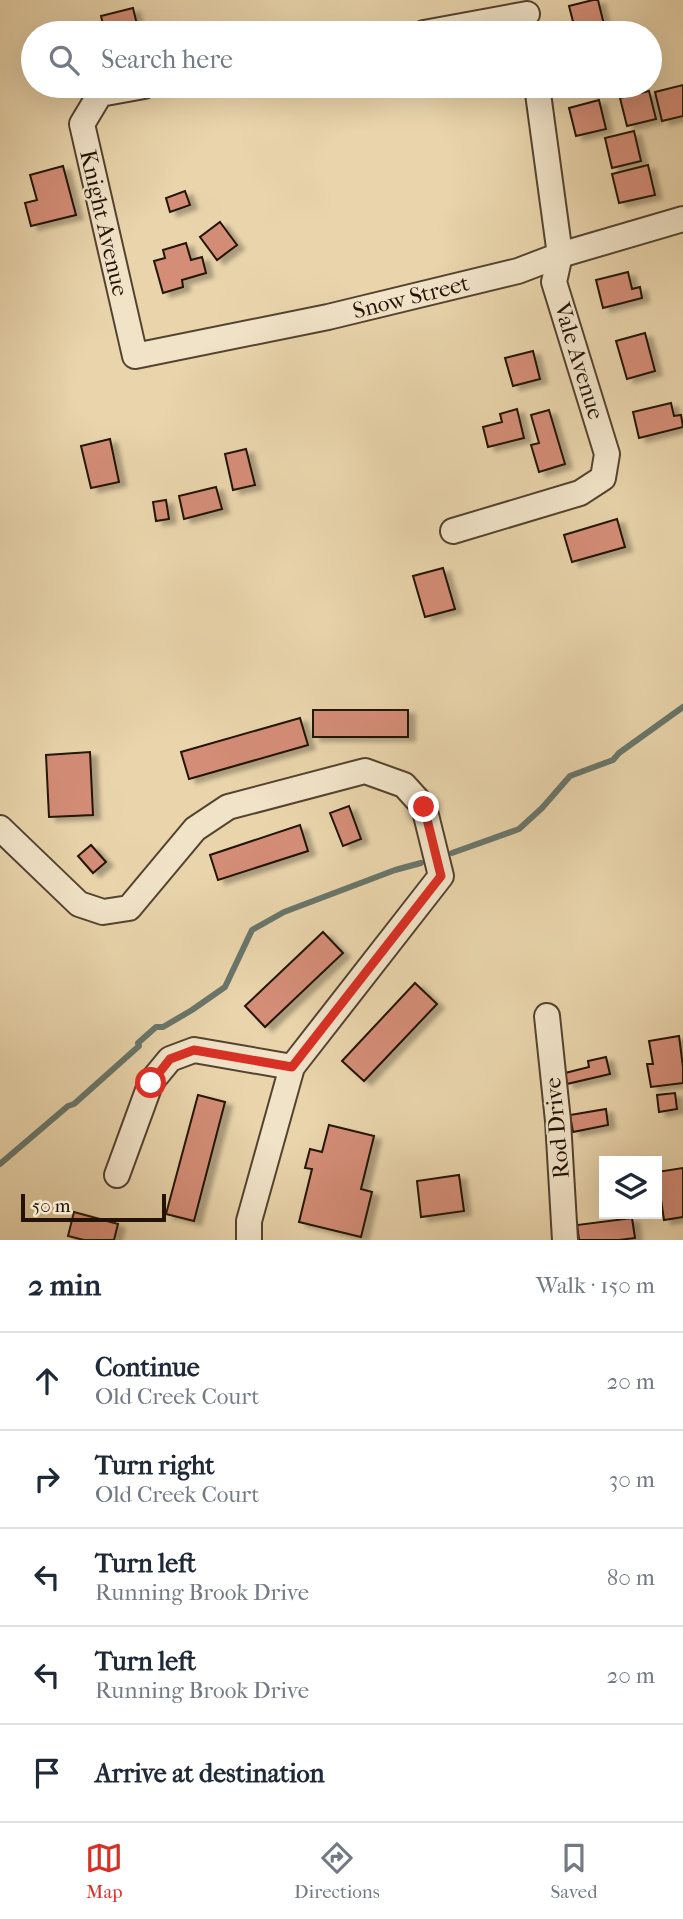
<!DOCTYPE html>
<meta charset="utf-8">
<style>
body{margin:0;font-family:"IM FELL French Canon",serif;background:#f2f2f3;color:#1f2937}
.controls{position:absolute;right:21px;bottom:21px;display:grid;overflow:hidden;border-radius:0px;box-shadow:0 7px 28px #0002}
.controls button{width:63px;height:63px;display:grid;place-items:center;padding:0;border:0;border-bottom:2px solid #e0e1e3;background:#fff;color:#1f2937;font:35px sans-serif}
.scale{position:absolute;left:21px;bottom:18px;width:145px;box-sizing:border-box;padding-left:7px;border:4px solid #231306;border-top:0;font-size:19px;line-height:24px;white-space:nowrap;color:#231306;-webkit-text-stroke:5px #f1e3c8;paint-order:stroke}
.stop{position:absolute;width:21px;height:21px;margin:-16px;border:5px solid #d93025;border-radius:50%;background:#fff}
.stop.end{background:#d93025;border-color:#fff;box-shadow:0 2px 7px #0008}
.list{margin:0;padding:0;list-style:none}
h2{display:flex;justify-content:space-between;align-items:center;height:91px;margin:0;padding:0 28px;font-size:30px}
h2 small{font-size:23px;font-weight:400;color:#747a83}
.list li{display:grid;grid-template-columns:46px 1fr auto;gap:21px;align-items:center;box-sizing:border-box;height:98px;padding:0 28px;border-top:2px solid #e0e1e3}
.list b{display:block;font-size:26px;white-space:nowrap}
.list p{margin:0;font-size:23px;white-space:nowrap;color:#747a83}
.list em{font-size:23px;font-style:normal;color:#747a83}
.icon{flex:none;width:38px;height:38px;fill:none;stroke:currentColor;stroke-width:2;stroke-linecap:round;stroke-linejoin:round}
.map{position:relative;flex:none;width:683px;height:1240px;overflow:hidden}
.search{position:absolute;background:#fff;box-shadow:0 7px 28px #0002;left:21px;right:21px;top:21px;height:77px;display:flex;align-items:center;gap:18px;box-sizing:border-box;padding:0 24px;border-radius:38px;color:#747a83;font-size:26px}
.sheet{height:581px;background:#fff}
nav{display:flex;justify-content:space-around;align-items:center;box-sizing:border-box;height:98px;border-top:2px solid #e0e1e3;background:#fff;font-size:19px;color:#747a83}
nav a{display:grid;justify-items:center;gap:4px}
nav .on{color:#d93025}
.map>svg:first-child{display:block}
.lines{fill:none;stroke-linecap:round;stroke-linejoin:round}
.stream{stroke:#69766a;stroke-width:6}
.building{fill:#d48d77;stroke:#231306;stroke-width:2;filter:url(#shadow)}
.minor-casing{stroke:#54432f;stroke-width:28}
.minor{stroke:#f1e3c8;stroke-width:24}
.route{stroke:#d93025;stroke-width:9}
.labels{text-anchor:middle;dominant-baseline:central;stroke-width:5;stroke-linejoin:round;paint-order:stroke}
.street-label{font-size:23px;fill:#231306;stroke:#f1e3c8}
</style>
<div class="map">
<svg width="683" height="1240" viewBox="0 0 683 1240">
<defs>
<filter id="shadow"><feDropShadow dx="7" dy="4" stdDeviation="2" flood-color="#0004"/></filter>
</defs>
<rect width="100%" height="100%" fill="#e9d4ab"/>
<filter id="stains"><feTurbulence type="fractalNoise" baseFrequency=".00286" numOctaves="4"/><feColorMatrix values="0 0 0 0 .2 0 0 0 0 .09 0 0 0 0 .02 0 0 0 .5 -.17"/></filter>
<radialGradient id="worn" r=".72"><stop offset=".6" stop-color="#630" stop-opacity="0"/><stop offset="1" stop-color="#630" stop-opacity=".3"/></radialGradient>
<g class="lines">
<g class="stream">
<polyline points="452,853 519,829 542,808 570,776 613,760 619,753 683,707"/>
<polyline points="0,1164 68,1106 74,1104 139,1046 138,1043 156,1027 163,1027 192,1010 225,987 252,930 284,912 395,870 421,863"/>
</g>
</g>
<g class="building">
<polygon points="593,0 598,0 606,33 576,33 569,6"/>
<polygon points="133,8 139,33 105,33 101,16"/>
<polygon points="683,85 683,116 662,121 655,92"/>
<polygon points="649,91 656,119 627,126 620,98"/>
<polygon points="599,100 606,129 576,136 569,108"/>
<polygon points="634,131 641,161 612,168 605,138"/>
<polygon points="648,165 655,195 619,203 612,174"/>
<polygon points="63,166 76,215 31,226 25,203 37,200 30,175"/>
<polygon points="185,191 190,205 170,212 166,198"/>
<polygon points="220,222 237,245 217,260 200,237"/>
<polygon points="186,243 191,260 202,257 206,273 182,280 183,287 163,293 154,261 165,258 163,250"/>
<polygon points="628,272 632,289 640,287 642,298 603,308 596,280"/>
<polygon points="645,333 655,371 627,379 616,341"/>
<polygon points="533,351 540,379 513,386 505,358"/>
<polygon points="671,403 674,416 681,415 683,427 639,438 633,412"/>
<polygon points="517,409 524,438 488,447 483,427 502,422 500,414"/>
<polygon points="549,410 565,464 539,472 531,445 539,443 531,415"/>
<polygon points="110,439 119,482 91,488 81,446"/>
<polygon points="246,449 255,485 233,490 225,454"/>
<polygon points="216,487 222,509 184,519 179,496"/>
<polygon points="166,500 169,519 156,521 153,502"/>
<polygon points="617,519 625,547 572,562 564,535"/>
<polygon points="443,568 455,609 425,617 413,576"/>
<rect x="313" y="710" width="95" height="27"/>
<polygon points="300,718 308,745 189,779 181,752"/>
<polygon points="90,752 93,815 49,817 46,755"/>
<polygon points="349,806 361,839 343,846 330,813"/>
<polygon points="300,825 308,851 218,880 210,855"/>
<polygon points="91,845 106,862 93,873 78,856"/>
<polygon points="323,932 343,953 265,1027 245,1006"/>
<polygon points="415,983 437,1004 364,1081 342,1061"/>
<polygon points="679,1036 683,1067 683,1083 651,1087 647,1064 653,1064 649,1041"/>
<polygon points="606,1057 610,1074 567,1084 565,1073 589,1067 588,1061"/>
<polygon points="675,1093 677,1109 659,1112 657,1095"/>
<polygon points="198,1095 225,1102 194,1221 166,1214"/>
<polygon points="606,1109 608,1125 573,1132 570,1115"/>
<polygon points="329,1125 374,1136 361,1189 372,1192 361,1237 299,1222 312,1169 305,1168 310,1149 322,1152"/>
<polygon points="683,1168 683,1217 664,1220 657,1172"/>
<polygon points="459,1175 464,1211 421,1217 417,1181"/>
<polygon points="74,1212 118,1224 114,1240 84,1240 68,1236"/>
<polygon points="632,1218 635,1238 619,1240 579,1240 577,1225"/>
</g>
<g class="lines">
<g class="minor-casing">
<g id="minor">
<polyline points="424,33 527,14"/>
<polyline points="144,86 100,94 82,124 135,356 328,317 518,271 560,255 683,219"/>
<polyline points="453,531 580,493 603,478 607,454 554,282 560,255 537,86"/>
<polyline points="0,828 79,904 103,912 129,908 195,829 228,807 365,771 404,785 424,807 441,876 292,1067 249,1221 249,1240"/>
<polyline points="547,1016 558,1121 565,1240"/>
<polyline points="117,1175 151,1082 170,1059 194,1050 292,1067"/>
</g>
</g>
<use href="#minor" class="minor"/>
</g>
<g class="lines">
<polyline class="route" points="151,1083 170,1059 194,1050 292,1067 441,876 424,807"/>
</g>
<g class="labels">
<g class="street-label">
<text transform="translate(104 223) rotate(77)">Knight Avenue</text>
<text transform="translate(411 297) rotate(-14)">Snow Street</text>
<text transform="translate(579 361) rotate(73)">Vale Avenue</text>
<text transform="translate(557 1128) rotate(-95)">Rod Drive</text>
</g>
</g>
<rect width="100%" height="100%" filter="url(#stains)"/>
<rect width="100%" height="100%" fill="url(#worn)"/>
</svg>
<div class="controls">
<button><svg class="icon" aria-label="layers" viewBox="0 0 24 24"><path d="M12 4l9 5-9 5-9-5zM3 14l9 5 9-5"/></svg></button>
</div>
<div class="scale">50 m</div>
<div class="stop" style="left:151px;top:1083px"></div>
<div class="stop end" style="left:424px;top:807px"></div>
<div class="search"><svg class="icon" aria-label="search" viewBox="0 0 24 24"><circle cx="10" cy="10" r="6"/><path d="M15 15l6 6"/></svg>Search here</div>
</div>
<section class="sheet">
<h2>2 min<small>Walk · 150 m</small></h2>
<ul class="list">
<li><svg class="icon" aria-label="ahead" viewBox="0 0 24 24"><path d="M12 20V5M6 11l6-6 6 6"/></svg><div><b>Continue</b><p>Old Creek Court</p></div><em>20 m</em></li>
<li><svg class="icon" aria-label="right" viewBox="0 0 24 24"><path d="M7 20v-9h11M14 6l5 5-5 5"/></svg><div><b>Turn right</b><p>Old Creek Court</p></div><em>30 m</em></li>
<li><svg class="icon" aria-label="left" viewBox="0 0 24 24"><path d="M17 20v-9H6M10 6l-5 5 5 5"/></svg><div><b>Turn left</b><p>Running Brook Drive</p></div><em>80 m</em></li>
<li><svg class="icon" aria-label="left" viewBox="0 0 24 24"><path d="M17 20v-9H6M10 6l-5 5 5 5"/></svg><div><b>Turn left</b><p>Running Brook Drive</p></div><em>20 m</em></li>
<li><svg class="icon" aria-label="arrive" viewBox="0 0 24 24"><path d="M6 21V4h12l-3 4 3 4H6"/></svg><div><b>Arrive at destination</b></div></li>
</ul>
</section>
<nav>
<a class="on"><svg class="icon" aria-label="map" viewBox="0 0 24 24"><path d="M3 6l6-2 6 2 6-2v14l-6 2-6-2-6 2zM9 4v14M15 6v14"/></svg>Map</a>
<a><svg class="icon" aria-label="directions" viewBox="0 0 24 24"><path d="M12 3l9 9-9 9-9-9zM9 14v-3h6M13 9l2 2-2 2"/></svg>Directions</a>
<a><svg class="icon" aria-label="saved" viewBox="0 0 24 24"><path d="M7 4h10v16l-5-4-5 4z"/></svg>Saved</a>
</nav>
